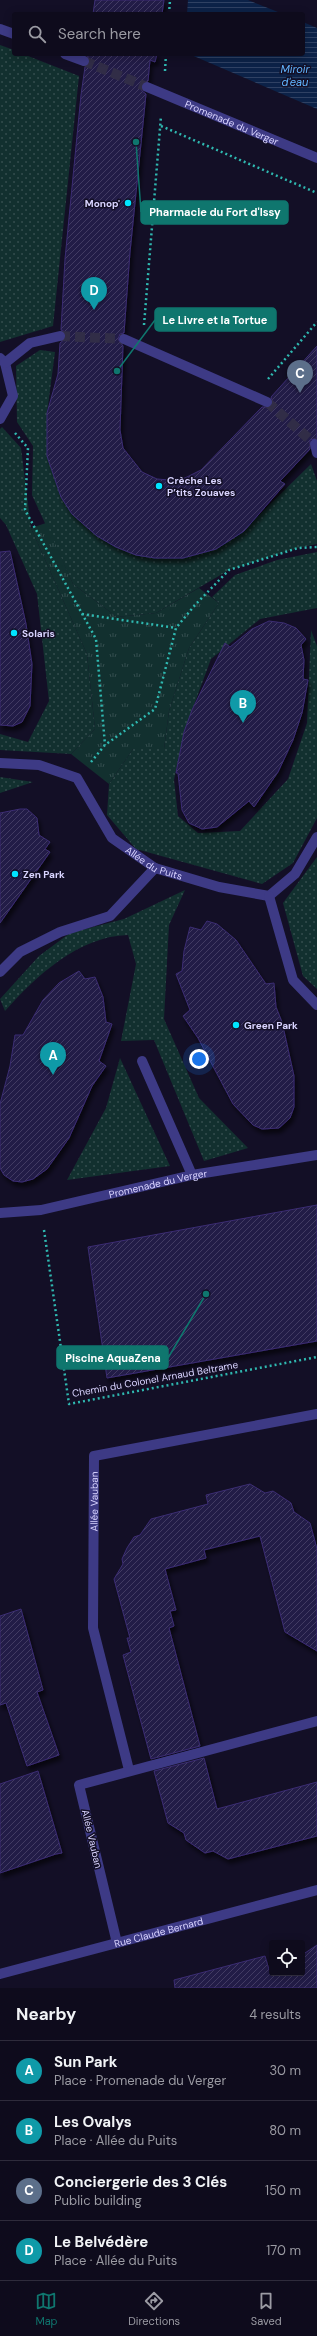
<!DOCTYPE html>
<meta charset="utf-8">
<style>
body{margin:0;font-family:"DM Sans",sans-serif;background:#1c1929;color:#f1f3f6}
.controls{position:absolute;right:12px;bottom:12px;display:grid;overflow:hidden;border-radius:4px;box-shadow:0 2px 10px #0003}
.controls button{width:36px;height:36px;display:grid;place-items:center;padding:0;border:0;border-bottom:1px solid #2e2b3b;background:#0e0b1c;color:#f1f3f6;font:20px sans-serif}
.you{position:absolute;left:199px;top:1059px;width:14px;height:14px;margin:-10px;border:3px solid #fff;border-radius:50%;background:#1a73e8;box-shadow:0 0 0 6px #1a73e833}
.badge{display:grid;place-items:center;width:26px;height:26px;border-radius:50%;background:#0f766e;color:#fff;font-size:13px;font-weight:700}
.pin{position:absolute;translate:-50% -33px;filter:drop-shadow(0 1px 2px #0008)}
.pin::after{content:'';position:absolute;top:21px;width:14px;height:12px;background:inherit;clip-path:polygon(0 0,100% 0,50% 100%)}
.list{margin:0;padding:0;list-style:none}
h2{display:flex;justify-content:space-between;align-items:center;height:52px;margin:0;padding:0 16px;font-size:17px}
h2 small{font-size:13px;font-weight:400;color:#9b9ba3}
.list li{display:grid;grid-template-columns:26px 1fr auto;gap:12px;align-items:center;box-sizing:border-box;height:60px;padding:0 16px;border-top:1px solid #2e2b3b}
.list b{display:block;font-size:15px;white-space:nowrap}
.list p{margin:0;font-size:13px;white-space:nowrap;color:#9b9ba3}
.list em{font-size:13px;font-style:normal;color:#9b9ba3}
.icon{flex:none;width:22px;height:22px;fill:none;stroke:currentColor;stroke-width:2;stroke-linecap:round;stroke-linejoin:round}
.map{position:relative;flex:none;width:317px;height:1988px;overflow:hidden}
.search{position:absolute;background:#0e0b1c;box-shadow:0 2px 10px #0003;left:12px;right:12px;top:12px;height:44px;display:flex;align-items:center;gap:10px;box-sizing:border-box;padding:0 14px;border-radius:4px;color:#9b9ba3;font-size:15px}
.sheet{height:292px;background:#0e0b1c}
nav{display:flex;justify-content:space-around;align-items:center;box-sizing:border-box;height:56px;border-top:1px solid #2e2b3b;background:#0e0b1c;font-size:11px;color:#9b9ba3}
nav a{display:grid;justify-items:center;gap:2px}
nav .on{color:#0f766e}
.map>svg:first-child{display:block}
.grass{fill:url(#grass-dots)}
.park{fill:url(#park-tufts)}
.water{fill:url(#water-rules)}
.building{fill:url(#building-hatch);stroke:#3b2d73;filter:url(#shadow)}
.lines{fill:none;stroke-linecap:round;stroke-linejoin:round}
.minor-tunnel{stroke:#312d47;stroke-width:10;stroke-dasharray:10 5;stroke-linecap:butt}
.path{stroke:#2fb8b0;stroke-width:2.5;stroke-dasharray:2 3;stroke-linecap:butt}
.minor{stroke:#3d3a85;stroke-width:10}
.poi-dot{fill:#00e5ff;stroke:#130f26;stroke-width:1.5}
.labels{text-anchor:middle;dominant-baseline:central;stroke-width:3;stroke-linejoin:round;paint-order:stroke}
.street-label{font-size:10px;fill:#d9d4ff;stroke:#130f26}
.poi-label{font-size:10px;font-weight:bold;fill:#d9d4ff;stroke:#130f26;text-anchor:start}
.water-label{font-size:11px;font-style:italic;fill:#62b6ff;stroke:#130f26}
.leader{fill:none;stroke:#0f766e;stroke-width:1.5}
.callout-dot{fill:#0f766e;stroke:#130f26;stroke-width:1.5}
.callout{fill:#0f766e;stroke:#0f766e;stroke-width:1.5}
.callout-label{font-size:11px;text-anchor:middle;font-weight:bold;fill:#fff}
</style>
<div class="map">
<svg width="317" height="1988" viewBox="0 0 317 1988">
<defs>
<pattern id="grass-dots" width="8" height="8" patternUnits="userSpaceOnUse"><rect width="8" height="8" fill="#12302f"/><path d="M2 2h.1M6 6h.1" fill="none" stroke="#344d4e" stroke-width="1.8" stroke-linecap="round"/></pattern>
<pattern id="park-tufts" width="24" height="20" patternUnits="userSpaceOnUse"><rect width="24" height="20" fill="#12302f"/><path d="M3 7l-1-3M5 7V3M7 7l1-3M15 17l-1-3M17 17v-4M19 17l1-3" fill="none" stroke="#344d4e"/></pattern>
<pattern id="water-rules" width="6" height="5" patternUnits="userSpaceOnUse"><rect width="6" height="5" fill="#0c2248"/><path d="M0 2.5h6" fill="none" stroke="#2f4163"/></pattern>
<pattern id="building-hatch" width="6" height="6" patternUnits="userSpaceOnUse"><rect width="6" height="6" fill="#241b47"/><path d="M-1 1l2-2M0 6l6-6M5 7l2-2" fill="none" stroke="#433b63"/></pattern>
<filter id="shadow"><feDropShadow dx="2.5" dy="4.5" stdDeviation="2" flood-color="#0009"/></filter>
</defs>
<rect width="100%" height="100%" fill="#130f26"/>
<g class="grass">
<polygon points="0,45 14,50 14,54 23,54 79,76 53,326 0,342"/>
<polygon points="40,350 55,352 47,413 47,456 155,558 216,549 255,519 311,464 317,481 317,544 298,548 229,570 156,613 117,617 73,584 32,495 33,446 17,422 16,366"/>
<polygon points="2,427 21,448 31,528 87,654 95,729 71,754 0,750 0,734 28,742 49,701 37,594 6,525 0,518 0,429"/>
<polygon points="317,552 317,608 260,619 211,659 184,732 174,780 178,816 198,833 240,831 288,779 307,723 311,630 317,646 317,818 293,863 262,884 136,849 107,815 109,784 133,749 164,749 169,711 189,648 219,603 212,597 235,575 277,560"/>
<polygon points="0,777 33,782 0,793"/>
<polygon points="317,857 317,989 303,976 283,903"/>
<path d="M185,890l-16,35 -5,94 35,79 49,50 -44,13 -50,-121 -33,1 15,-77 -8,-29c-49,1 -92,41 -123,76l-5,-12 39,-43 31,-23 54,-14z"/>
<polygon points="120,1058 170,1166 67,1180 106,1108"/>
</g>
<polygon class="park" points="46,523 73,584 117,617 156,613 199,588 219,603 189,648 169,711 164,749 133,749 109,784 71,754 95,729 87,654 31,528"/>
<g class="water">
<polygon points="188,0 248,0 283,14 187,14"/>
<polygon points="303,22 317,28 317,109 189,54 303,54"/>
</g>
<g class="building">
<polygon points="95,0 164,0 162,14 93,14"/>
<polygon points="87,54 157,54 155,62 150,60 148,81 141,85 142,91 146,94 130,252 124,333 120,334 118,339 123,346 120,430 123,448 142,472 157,479 170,480 185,478 201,470 262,407 271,407 273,402 271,397 317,346 317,438 310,440 310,449 280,481 285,484 244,531 216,549 183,558 155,558 136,555 116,547 97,536 72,514 61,497 47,456 47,413 58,374 60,343 66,338 65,332 61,330 65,259 81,95 85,67 90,63"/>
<polygon points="10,551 26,624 32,664 30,706 22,722 13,726 0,725 0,552"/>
<polygon points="269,621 284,623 296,628 306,639 301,645 304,660 303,679 308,680 302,713 293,740 278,772 254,807 249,801 217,827 202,829 189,823 182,810 178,773 176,773 184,732 192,710 225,643 230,647 252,629"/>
<polygon points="20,809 27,809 37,818 39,835 50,842 45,849 50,852 0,923 0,813"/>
<polygon points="207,921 217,924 236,940 266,984 274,983 276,1007 282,1022 294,1076 294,1107 290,1118 279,1128 262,1129 253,1125 233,1104 198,1038 183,1016 190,1010 176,974 182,971 184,951 190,927 201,930"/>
<polygon points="79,971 85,979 95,977 103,997 106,1022 112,1024 99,1061 106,1066 92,1086 69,1138 47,1169 33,1179 22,1182 13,1181 4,1175 0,1168 0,1104 10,1066 15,1035 23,1035 43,1000 59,983"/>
<polygon points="317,1205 317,1341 107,1378 88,1247"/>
<polygon points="250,1484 265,1493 273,1491 291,1503 294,1512 310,1523 317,1549 317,1651 285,1632 260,1536 204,1550 206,1558 165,1569 176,1610 170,1611 174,1626 169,1628 200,1746 151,1759 123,1655 131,1652 127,1638 130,1638 114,1579 123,1564 122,1559 127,1548 134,1537 140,1535 151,1519 208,1504 206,1495"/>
<polygon points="21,1609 43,1690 37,1692 59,1755 27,1766 6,1703 0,1705 0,1616"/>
<polygon points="204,1758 217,1809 317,1782 317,1836 228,1859 213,1851 205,1853 186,1840 184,1833 168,1823 154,1771"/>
<polygon points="38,1771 62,1853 56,1854 0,1873 0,1784"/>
<polygon points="317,1945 317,1988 175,1988 174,1980 265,1956 270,1973 302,1973 302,1949 305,1953"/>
</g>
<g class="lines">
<g class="minor-tunnel">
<polyline points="84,61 147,87"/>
<polyline points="60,336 124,339"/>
<polyline points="267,402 315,444"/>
</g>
<g class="path">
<polyline points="169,14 170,0"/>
<polyline points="165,71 166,54"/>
<polyline points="161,126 317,193"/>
<polyline points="144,325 161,116"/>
<polyline points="268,379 317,322"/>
<polyline points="15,433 28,448 25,510 96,639 105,745"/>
<polyline points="82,614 176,628"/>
<polyline points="91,762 105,745 155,709 176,628 195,605 229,570 298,548 317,547"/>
<polyline points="44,1230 69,1404 317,1357"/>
</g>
<g class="minor">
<polyline points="0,29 14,34"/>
<polyline points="65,54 84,61"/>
<path id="s1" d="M147,87l170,71"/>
<polyline points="124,339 267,402"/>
<polyline points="0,358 5,363 13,396 0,419"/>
<polyline points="5,363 30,343 60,336"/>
<polyline points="315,444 317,453"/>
<path id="s2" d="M0,763l39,2 38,13 35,60 43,30 64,19 50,9 26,-22 22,-37"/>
<polyline points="269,896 293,980 317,1005"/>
<polyline points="0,972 20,952 60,932 110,916 155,868"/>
<polyline points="142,1061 192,1175"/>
<path id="s3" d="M0,1213l41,-3 151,-35 125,-20"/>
<path id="s4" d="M129,1770l-36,-142 1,-172 223,-42"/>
<polyline points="117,1943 79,1785 317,1721"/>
<path id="s5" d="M0,1974l317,-84"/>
</g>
</g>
<g class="poi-dot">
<circle cx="128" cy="203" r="4"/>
<circle cx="159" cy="486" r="4"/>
<circle cx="14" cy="633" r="4"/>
<circle cx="15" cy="874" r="4"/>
<circle cx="236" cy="1025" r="4"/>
</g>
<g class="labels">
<g class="street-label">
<text stroke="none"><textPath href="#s1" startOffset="92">Promenade du Verger</textPath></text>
<text stroke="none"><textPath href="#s2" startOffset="198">Allée du Puits</textPath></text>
<text stroke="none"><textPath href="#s3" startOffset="161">Promenade du Verger</textPath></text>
<text transform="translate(155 1379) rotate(-10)">Chemin du Colonel Arnaud Beltrame</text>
<text stroke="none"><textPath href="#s4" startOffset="273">Allée Vauban</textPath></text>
<text transform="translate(92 1839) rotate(77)">Allée Vauban</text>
<text stroke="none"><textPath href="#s5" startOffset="164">Rue Claude Bernard</textPath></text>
</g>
<g class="poi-label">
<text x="120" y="203" text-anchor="end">Monop'</text>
<text x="167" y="480">Crèche Les<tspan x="167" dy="12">P’tits Zouaves</tspan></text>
<text x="22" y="633">Solaris</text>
<text x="23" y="874">Zen Park</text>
<text x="244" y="1025">Green Park</text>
</g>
<g class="water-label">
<text x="295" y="69">Miroir<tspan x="295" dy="13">d'eau</tspan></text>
</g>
</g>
<path class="leader" d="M136 142L141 212M117 371L155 320M206 1294L168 1358"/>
<g class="callout-dot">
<circle cx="136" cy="142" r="4"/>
<circle cx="117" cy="371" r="4"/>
<circle cx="206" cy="1294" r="4"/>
</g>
<g class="callout">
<rect x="141" y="201" width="147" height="23" rx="4"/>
<rect x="155" y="308" width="121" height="23" rx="4"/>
<rect x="57" y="1346" width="111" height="23" rx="4"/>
</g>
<g class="callout-label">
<text x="215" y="216">Pharmacie du Fort d'Issy</text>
<text x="215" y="324">Le Livre et la Tortue</text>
<text x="113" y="1362">Piscine AquaZena</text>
</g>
</svg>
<div class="controls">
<button><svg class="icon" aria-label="locate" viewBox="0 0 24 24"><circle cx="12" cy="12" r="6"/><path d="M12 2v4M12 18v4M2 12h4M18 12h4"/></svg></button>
</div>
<div class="you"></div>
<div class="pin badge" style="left:53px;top:1075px;background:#0f9aa8">A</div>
<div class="pin badge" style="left:243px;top:723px;background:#0f9aa8">B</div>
<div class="pin badge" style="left:300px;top:393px;background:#5c6f8a">C</div>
<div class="pin badge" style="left:94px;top:310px;background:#0f9aa8">D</div>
<div class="search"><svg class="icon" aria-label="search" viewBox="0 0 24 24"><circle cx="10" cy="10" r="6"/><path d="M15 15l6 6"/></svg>Search here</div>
</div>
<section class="sheet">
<h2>Nearby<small>4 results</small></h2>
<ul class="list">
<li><span class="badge" style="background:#0f9aa8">A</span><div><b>Sun Park</b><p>Place · Promenade du Verger</p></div><em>30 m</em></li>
<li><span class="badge" style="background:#0f9aa8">B</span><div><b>Les Ovalys</b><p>Place · Allée du Puits</p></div><em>80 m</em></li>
<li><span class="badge" style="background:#5c6f8a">C</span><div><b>Conciergerie des 3 Clés</b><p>Public building</p></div><em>150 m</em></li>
<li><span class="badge" style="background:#0f9aa8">D</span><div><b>Le Belvédère</b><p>Place · Allée du Puits</p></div><em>170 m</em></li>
</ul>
</section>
<nav>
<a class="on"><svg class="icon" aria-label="map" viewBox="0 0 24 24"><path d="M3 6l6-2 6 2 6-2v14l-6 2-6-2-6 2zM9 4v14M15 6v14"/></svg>Map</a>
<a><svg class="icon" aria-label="directions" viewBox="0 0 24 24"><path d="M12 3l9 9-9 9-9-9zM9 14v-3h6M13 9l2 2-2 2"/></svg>Directions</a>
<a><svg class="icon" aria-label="saved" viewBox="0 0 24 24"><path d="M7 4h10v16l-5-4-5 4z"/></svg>Saved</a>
</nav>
